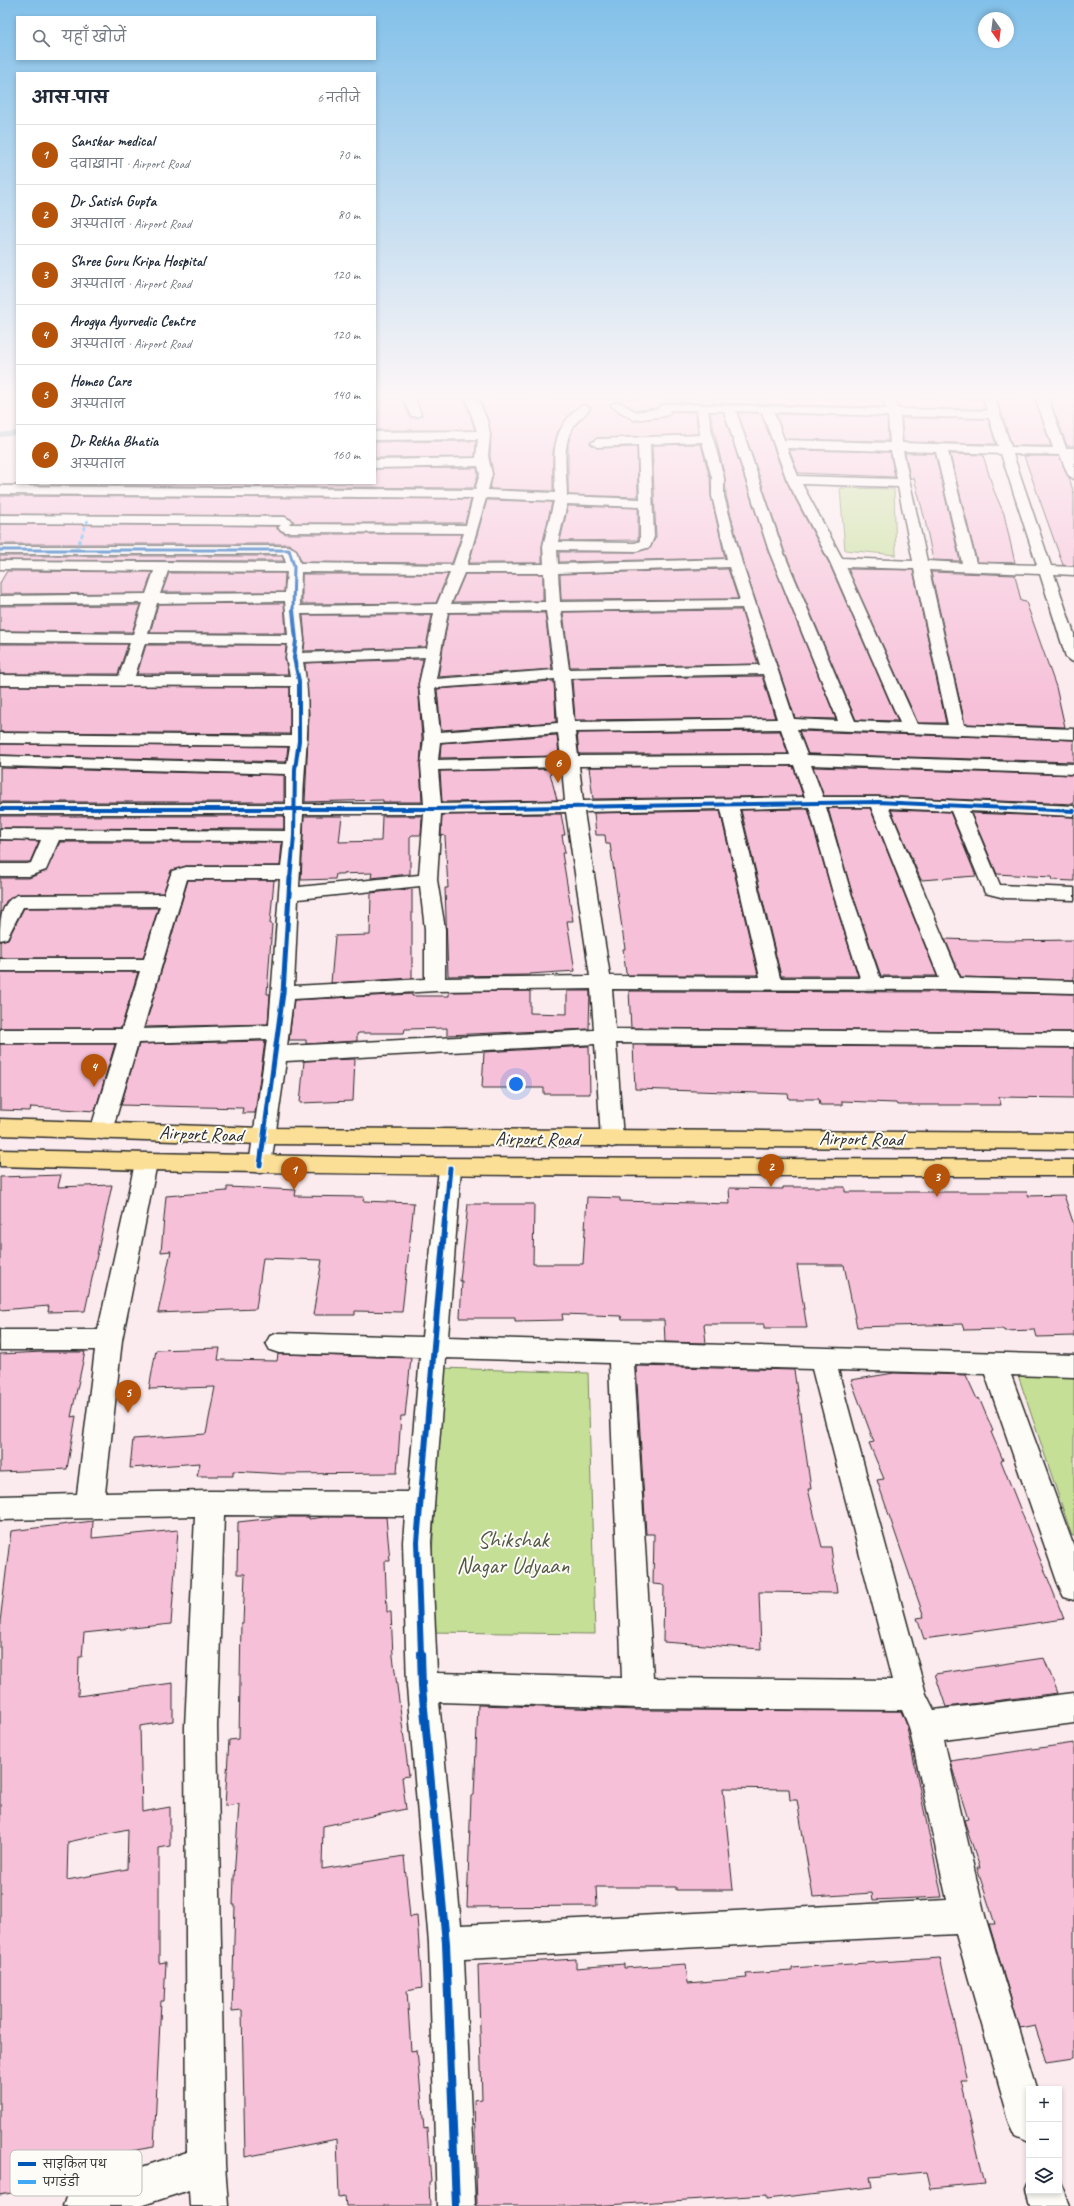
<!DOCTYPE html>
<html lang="hi">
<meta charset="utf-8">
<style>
body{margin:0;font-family:Caveat,"Playpen Sans Deva",sans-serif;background:#f2f2f3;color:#1f2937}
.controls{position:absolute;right:12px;bottom:12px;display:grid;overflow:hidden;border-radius:0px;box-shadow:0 2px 6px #0003}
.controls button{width:36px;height:36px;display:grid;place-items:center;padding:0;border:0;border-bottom:1px solid #e0e1e3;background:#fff;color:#1f2937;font:20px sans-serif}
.compass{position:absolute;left:978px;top:12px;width:36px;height:36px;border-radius:50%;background:#fff;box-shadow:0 2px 6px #0003;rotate:166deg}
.you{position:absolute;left:516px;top:1084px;width:14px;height:14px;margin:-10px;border:3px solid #fff;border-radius:50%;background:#1a73e8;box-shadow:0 0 0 6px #1a73e833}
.badge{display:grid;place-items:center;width:26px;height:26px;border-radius:50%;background:#b45309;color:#fff;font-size:13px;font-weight:700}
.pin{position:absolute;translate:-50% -33px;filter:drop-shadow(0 1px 2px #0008)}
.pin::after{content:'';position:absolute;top:21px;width:14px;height:12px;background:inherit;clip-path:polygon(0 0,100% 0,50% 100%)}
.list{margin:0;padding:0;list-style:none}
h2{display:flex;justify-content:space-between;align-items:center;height:52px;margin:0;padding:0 16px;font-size:17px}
h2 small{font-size:13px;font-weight:400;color:#747a83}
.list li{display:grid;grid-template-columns:26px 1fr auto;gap:12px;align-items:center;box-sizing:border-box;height:60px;padding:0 16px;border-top:1px solid #e0e1e3}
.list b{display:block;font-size:15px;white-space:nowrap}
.list p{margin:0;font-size:13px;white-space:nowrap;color:#747a83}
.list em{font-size:13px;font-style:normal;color:#747a83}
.icon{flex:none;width:22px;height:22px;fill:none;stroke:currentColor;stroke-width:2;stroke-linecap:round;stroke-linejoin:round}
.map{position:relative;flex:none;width:1074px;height:2206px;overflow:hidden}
.search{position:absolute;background:#fff;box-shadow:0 2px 6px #0003;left:16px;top:16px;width:360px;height:44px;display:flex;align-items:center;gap:10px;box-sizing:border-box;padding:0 14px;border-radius:0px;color:#747a83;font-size:15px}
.panel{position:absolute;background:#fff;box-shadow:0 2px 6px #0003;left:16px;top:72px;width:360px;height:412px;border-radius:0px}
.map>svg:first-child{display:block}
.green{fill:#c5df96;stroke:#788560}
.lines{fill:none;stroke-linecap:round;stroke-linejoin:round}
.stream{stroke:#638f9e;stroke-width:4}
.building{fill:#f6c0d8;stroke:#2b2b2b;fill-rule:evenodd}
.minor-casing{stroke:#2b2b2b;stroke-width:3}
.major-casing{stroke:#2b2b2b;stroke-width:3}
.minor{fill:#fdfcf7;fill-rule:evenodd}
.major{fill:#fbdf96;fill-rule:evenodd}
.quiet{stroke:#3fa9f5;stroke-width:2.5;stroke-dasharray:4.5 2.5;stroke-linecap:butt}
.cycleway-far4-casing{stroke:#fdfcf7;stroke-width:4.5}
.cycleway-far3-casing{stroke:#fdfcf7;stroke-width:6}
.cycleway-far2-casing{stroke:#fdfcf7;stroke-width:8}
.cycleway-far1-casing{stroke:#fdfcf7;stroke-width:8}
.cycleway-casing{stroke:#fdfcf7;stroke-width:10}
.cycleway-far4{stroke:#0057b8;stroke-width:3}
.cycleway-far3{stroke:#0057b8;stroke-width:4}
.cycleway-far2{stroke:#0057b8;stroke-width:5}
.cycleway-far1{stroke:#0057b8;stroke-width:6}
.cycleway{stroke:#0057b8;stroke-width:8}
.labels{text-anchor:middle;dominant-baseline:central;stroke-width:4;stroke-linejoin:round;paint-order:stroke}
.street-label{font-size:19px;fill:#2b2b2b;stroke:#fdfcf7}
.near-park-label{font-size:23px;fill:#525846;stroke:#fdfcf7}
.key{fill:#fdfcf7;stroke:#bebdba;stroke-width:1}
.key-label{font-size:11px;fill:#2b2b2b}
</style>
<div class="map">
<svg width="1074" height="2206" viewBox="0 0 1074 2206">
<rect width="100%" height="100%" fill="#fbeaee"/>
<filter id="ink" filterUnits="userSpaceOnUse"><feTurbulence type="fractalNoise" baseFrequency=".025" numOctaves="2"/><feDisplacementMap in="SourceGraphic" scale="8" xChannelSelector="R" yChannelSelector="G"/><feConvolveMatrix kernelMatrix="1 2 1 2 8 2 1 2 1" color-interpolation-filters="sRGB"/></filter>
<g filter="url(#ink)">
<g class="green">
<polygon points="840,488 894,489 896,555 845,550"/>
<polygon points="1015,1366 1074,1366 1074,1536 1072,1536"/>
<polygon points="442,1368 588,1373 595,1634 428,1632"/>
</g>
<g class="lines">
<polyline class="stream" points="0,435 17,433"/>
</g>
<g class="building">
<polygon points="383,399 402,399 411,418 419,418 422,415 417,399 465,399 475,430 375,430 375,402 383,401"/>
<polygon points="480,399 882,399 885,407 667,402 660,405 657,408 636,410 622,402 613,402 610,405 612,408 634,421 665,417 670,415 671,412 696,412 698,434 597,438 590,443 597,448 637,447 638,497 568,495 568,443 574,427 591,409 591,407 584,404 577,407 569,415 557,433 553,452 553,491 490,489 493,474 490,456 491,435 489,422"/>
<polygon points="897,399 982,399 985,409 899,408"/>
<polygon points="997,399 1035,399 1051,446 1012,446"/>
<polygon points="1050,399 1074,399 1074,446 1067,446"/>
<polygon points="710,412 723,412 768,551 836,719 795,718 743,563 726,496 725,478"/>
<polygon points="738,413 761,413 786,481 829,563 898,721 856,720 784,550"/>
<polygon points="776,414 887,417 888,441 785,439"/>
<polygon points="902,418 988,419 996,444 903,442"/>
<polygon points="375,441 375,442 476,441 475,457 375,458"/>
<polygon points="701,444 710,478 711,496 725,558 559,562 559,552 637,552 650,548 656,537 652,445"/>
<polygon points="789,450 890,452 895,477 798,473"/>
<polygon points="905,453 935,453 960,561 933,560 925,520 914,478 910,478"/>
<polygon points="950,454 983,455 994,491 1004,514 1015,563 977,562"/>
<polygon points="1024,456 1059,456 1069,477 1074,494 1074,566 1063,565"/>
<polygon points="477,468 478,474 474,488 0,485 375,483 375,469"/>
<polygon points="0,496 471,499 465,523 293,523 293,520 285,516 0,514"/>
<polygon points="487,500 552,502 542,546 542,563 469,563"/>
<polygon points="568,506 638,508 638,540 560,541"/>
<polygon points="0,524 277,526 277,529 285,534 462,534 452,563 301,562 297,550 289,544 0,544"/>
<polygon points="0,556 282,556 284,561 0,560"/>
<polygon points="728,569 738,599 561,600 560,574"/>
<polygon points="848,569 913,570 946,723 918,723"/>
<polygon points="7,571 152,572 145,593 0,594 0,583"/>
<polygon points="931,572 1015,575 1021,601 1026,602 1056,687 1065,727 965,724"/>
<polygon points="169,573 285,573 284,592 162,592"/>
<polygon points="302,574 448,574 436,603 302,604"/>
<polygon points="465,574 543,574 543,601 453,602"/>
<polygon points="284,603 286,633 150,633 158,604"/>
<polygon points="141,605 132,632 0,631 0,606"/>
<polygon points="741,610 758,664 570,667 563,612"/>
<polygon points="449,613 545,613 552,669 438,677"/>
<polygon points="303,615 432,615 426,647 304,651 305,640"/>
<polygon points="0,644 128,644 118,674 0,674"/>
<polygon points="146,645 286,645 285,658 288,674 137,674"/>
<polygon points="423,659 418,684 422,738 420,765 422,802 383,802 383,800 305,802 309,715 305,663"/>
<polygon points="762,676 775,718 575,720 572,679"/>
<polygon points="554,681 556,722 441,730 437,689"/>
<polygon points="0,686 290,687 290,734 0,732"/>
<polygon points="780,731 788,754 579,754 577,733"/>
<polygon points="799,731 1074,740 1074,762 808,754"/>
<polygon points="557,735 559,756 440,758 441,743"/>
<polygon points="0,744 288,747 286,762 0,755"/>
<polygon points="793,766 803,796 593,799 589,767"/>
<polygon points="813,767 1074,775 1074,804 878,796 824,796"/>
<polygon points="0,768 284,775 284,802 0,802"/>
<polygon points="552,769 553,773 550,773 557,800 442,802 440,771"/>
<polygon points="828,808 870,808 937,976 881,976 852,893"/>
<polygon points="808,809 832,893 858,976 781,976 741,810"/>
<polygon points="891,810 950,812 976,876 921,880"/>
<polygon points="720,811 758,975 628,975 626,973 623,949 625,949 610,844 606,844 605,835 596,835 594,813"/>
<polygon points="971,813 1074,817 1074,881 1052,880 1051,877 997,874"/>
<polygon points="561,814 565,835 562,835 565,853 562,853 573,921 567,921 575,971 530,974 530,975 448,976 445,888 448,888 445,836 441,835 442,815"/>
<polygon points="0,816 284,816 284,829 0,828"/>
<polygon points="304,816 342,816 339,842 381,841 382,816 422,816 421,835 412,835 410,837 410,874 371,878 372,873 336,874 335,879 301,880"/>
<polygon points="0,840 39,841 30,862 0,862"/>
<polygon points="60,842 282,842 280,866 186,866 171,871 163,893 18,894 6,901 0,917 0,878 29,878 46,871"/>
<polygon points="188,880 274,880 270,924 272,924 267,994 270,994 268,1024 145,1027"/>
<polygon points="409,889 412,890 412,978 331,983 335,936 370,935 371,893"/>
<polygon points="24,908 158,908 143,958 0,958 0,941 8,939"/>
<polygon points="945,939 1005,941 1074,940 1074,980 961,977"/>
<polygon points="0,972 138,972 121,1028 0,1028"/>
<polygon points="530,991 530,1013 567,1014 567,991 590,991 589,1029 447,1035 447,1028 405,1029 404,1033 359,1033 357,1034 357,1041 306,1044 306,1040 289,1040 294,1000 412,994 412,996 449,996 449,992"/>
<polygon points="629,991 952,992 1074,994 1074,1032 631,1028"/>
<polygon points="265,1041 255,1113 242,1113 243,1108 121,1105 139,1044"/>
<polygon points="0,1044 115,1044 95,1111 31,1107 30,1111 0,1110"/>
<polygon points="633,1045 1074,1048 1074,1098 999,1097 1001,1105 897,1105 896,1103 842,1101 842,1105 820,1105 819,1099 789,1099 788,1094 635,1089"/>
<polygon points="589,1046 590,1094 544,1094 544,1088 482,1088 484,1052"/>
<polygon points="355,1059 353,1101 300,1103 304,1061"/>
<polygon points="61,1175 58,1187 112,1185 85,1311 48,1312 49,1306 0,1310 0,1177"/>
<polygon points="227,1187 296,1190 295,1196 364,1197 363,1201 414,1203 402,1312 355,1311 355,1315 313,1315 322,1260 263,1258 256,1309 158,1313 171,1251 161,1252 166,1196 227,1191"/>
<polygon points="783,1187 845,1187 845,1192 1027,1192 1028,1196 1064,1195 1074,1225 1074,1336 1037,1337 1035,1330 1004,1331 1003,1329 964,1330 962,1324 857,1327 844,1265 797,1265 807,1328 764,1328 764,1324 704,1324 706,1343 665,1342 664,1320 622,1320 621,1316 562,1314 563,1320 515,1321 515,1318 460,1318 462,1281 460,1281 468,1204 534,1204 533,1264 583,1264 587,1197 620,1198 620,1201 730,1204 729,1188 783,1189"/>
<polygon points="220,1348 218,1360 277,1361 278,1354 411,1358 405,1416 401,1416 397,1473 282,1474 233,1471 233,1476 197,1476 200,1463 130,1468 133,1439 206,1434 215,1387 149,1389 156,1350"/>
<polygon points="44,1352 85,1352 71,1417 76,1416 67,1469 0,1472 0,1354"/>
<polygon points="636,1366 794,1370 811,1489 808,1489 822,1547 831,1547 837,1593 759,1592 761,1649 663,1642 664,1585 653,1584 654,1534 646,1534"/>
<polygon points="894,1373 966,1375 977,1399 979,1398 993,1431 991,1432 1003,1460 1001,1461 1015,1496 1064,1619 924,1639 917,1618 924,1617 877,1480 884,1479 869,1443 874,1442 851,1380"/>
<polygon points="284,1517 309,1517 309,1519 324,1517 386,1517 390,1561 385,1561 387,1612 391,1612 393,1656 409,1776 402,1777 406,1809 323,1826 322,1869 404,1856 410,1917 417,1916 422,1988 407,1991 411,2051 417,2050 424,2129 427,2128 431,2182 429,2183 430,2206 346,2206 345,2196 339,2197 337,2139 245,2157 242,2010 232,2011 235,1905 233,1905 234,1878 239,1804 225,1806 229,1740 239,1739 241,1623 243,1623 245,1574 237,1574 238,1522"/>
<path d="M93,1521l-1,17 86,-8 -7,94 -87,9 -2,24h-3l-1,39 95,-13v38l-33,5 2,86 28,-5v39l-11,2v115l7,-1 -2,39h-3l-7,146 -66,11 -2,26 -9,3 -28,5 1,-6 -50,9v-573l11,-91zM128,1829l-1,40 -60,11 1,-38z"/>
<polygon points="1044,1658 1058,1693 946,1707 935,1674"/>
<polygon points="478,1705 638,1710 901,1711 906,1723 942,1897 873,1900 872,1893 813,1897 797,1800 790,1800 789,1789 723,1788 733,1890 676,1890 676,1887 596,1887 597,1906 467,1907 471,1796 474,1795"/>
<polygon points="1074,1743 1074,2058 1047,2062 1035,2026 1020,2029 989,1924 995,1924 977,1868 980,1868 964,1820 968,1819 950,1761"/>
<polygon points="940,1958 968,2081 961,2081 985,2184 930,2189 926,2172 870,2177 872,2187 766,2199 766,2195 591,2206 477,2206 474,2100 482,2099 478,1965 576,1959 576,1968 624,1964 624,1968 686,1964 688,1983 747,1978 746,1974 792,1971 792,1968"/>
</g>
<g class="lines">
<g class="minor-casing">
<g id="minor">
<polygon points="403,399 415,399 421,414 419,416 411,416"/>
<path d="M466,399h12l10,24 2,12 -2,21 4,18 -4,16 67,3c0,-28 -6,-55 15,-77 4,-4 8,-10 14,-11l6,3c-5,7 -12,12 -17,18 -12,21 -6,48 -6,70l73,3 -2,-54 -41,2 -6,-4 6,-4 103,-4 -3,-25h-27l-1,4 -4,2 -31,4 -21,-13 -2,-2 2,-2h8l15,9 22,-3 2,-3 7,-2 220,5 -4,-10h12l3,10 89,2 -4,-12h12l16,48 42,1 -17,-49h12l18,49h8v31l-6,-4 -8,-20 -47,-1 38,112 23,1v8l-20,-1 20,60v28l-5,-2 -3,-3 -26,-83 -111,-4 35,155 110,4v10l-277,-10 10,26 267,9v10l-263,-9 12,32h55l196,9v10l-105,-5 31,74 74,3v12l-69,-2 -20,-5 -34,-82 -62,-3 71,170 114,3v12l-122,-3 -340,-1 3,40 459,4v14l-458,-4 7,96 -3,6 -8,2 -8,-2 -3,-6 -6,-95 -309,17 -15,104 -3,6 -8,2 -8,-2 -3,-6 18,-126 -129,4 -26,88 -3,6 -8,2 -8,-2 -3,-6 27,-88h-117v-14h122l18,-58h-140v-12h144l16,-53 -137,1 -16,31 -7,2c0,-18 0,-39 18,-45l146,-1 8,-23 14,-4h95l3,-26 -225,-1 -13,30 -17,6h-29v-12h27l4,-1 10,-23 -41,-1v-10l285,2v-17h-285v-10h286v-30l-286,-8v-10l287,8 3,-18 -290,-3v-10l291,3v-50l-291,-1v-10l119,1 11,-33 -130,-1v-10l133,2 10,-31 -143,1v-8l146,-2 8,-23 -154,-2v-8l286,2 -3,-9h-283v-8h289l7,4 4,13 153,2 11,-32 -179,-1 -7,-4 3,-3 -281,-2v-8l285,2 7,4 -3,3 177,1 7,-27 -473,-4v-8l475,4 5,-16 -2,-8 -103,2v-8l101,-2 2,-19 -103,1v-8l102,-1zM708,411h16l45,140 69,170 -44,-2 -52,-156 -18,-67v-18l-11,-40zM736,411l26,1 25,68 43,82 70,161 -45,-2 -72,-170zM774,412l114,4 2,27 -106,-3zM900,416l89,2 9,28 -96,-3zM702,442l10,36v18l15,63 -169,5 -1,-14 80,1 13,-4 4,-10 -4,-93zM787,448l104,3 6,28 -99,-3zM903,451l33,1 26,111 -35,-2zM948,452l53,2 36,111 -61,-2zM802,484l96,3 15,74 -71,-3zM486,498l68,3 -11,45 1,18 -77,1zM567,504l73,3v34l-5,2 -77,-1zM729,567l11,33 -180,2 -2,-29zM846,567l68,2 34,156 -31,-1zM168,571l119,1 -2,21 -125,1zM301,572l149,1 -13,31 -137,2zM464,573h80l1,29 -94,2zM285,601l3,34 -140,-1 9,-31zM742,608l18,57 -191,4 -8,-58zM546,611l8,59 -118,9 12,-67zM434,613l-7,35 -125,5 2,-13 -3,-26zM145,643l143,1 -2,14 4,18h-155zM425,657l-6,27 5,54 -3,27 3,39h-121c1,-47 10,-95 0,-142zM763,674l14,45 -203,3 -4,-44zM555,679l3,44 -118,9 -5,-44zM781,729l9,26 -212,1 -3,-24zM558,733l3,24 -123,3 2,-18zM794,765l11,32 -222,4 -4,-35zM562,767l3,34 -124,3 -3,-34zM809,807l24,86 27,85h-80l-41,-169zM826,807h45l68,171h-59l-29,-85zM721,809l39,168 -150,-1 -26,-164zM566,812l24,164 -145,2v-49l-8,-49 4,-66zM303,814h121l-5,61 -120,12zM187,879h93l-11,146 -126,4zM420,886l5,43v50l-131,7 4,-87zM591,989l3,41 -307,16 6,-47 142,-8z"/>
<path d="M146,1155l8,2 3,6 -35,177 -17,153 105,-2 198,1 12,-135 -141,-4 -9,-3 -4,-7 4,-7 9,-3 143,4 17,-169 3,-6 8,-2 8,2 3,6 -13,169 626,18v22l-63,-2 63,172v53l-10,-3 -5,-10 -74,-213 -147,-4 88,324 8,16 140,-17v30l-130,17 41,176 52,173h-8v53l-13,-6 -6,-13 -54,-189 -492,25 11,247h-38l-8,-263 -22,-256 -4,-145 2,-26 -181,-1 -7,212 8,438 3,41h-38l-1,-16 -49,16h-77l5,-14 119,-40 -2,-425 10,-211 -195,4v-24l77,-2 18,-144h-95v-20h98l37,-167 3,-6zM446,1358l163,5 13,315 -185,-5 -6,-131zM634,1364l178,5 80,311 -239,-2zM439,1702l199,6 264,2 7,17 38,173 -486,25z"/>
<polygon points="1059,2177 1069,2206 1031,2206 1027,2191 1029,2186 1029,2191 1059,2191"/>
</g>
</g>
<g class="major-casing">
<g id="major">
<polygon points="0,1119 264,1128 1074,1133 1074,1149 264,1144 0,1135"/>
<path d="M0,1150l403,8 671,2v16c-358,0 -716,1 -1074,-10z"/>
</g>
</g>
<use href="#minor" class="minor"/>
<use href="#major" class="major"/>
<polyline class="quiet" points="76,550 88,520"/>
<g class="cycleway-far4-casing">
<polyline id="cycleway-far4" points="0,550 289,550 294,566 293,611"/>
</g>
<g class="cycleway-far3-casing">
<g id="cycleway-far3">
<polyline points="0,809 433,809 878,802 1074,811"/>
<polyline points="290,879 294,836 295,769 299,741 299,681 294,658 296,640 293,610"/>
</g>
</g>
<g class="cycleway-far2-casing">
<g id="cycleway-far2">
<polyline points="260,1165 283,993 290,878"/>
<polyline points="445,1220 450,1168"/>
</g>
</g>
<g class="cycleway-far1-casing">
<polyline id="cycleway-far1" points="421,1654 417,1542 445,1219"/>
</g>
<g class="cycleway-casing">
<polyline id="cycleway" points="421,1653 422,1687 446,1943 456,2206"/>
</g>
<use href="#cycleway-far4" class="cycleway-far4"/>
<use href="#cycleway-far3" class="cycleway-far3"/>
<use href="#cycleway-far2" class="cycleway-far2"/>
<use href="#cycleway-far1" class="cycleway-far1"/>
<use href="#cycleway" class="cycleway"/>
</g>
</g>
<linearGradient id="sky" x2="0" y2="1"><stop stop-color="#82c0e9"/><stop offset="0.56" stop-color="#fdf6f7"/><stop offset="1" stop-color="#fdf6f7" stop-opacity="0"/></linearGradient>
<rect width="1074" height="708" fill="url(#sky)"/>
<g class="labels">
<g class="street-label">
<text transform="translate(201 1134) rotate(2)">Airport Road</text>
<text transform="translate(537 1139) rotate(1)">Airport Road</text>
<text transform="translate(861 1139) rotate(1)">Airport Road</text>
</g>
<g class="near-park-label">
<text x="513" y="1539">Shikshak<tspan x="513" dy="26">Nagar Udyaan</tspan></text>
</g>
</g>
<rect x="10" y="2150" width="132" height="46" rx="6" class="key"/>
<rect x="18" y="2162" width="18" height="4" fill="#0057b8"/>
<rect x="18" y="2180" width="18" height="4" fill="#3fa9f5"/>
<g class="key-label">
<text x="43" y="2168">साइकिल पथ</text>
<text x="43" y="2186">पगडंडी</text>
</g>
</svg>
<div class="controls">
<button>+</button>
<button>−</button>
<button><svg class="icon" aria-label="layers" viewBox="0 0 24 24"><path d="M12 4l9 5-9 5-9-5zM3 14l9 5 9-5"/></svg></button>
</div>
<svg class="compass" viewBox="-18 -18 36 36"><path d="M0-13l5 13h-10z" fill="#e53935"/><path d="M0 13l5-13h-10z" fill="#747a83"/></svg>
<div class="you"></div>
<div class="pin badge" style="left:294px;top:1190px">1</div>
<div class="pin badge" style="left:771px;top:1187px">2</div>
<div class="pin badge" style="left:937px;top:1197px">3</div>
<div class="pin badge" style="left:94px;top:1087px">4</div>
<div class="pin badge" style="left:128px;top:1413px">5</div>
<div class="pin badge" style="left:558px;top:783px">6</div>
<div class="search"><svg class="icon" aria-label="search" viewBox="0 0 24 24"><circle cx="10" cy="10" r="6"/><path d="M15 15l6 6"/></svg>यहाँ खोजें</div>
<section class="panel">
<h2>आस-पास<small>6 नतीजे</small></h2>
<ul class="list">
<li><span class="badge">1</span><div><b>Sanskar medical</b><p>दवाख़ाना · Airport Road</p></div><em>70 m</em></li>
<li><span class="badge">2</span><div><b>Dr Satish Gupta</b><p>अस्पताल · Airport Road</p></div><em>80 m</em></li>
<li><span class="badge">3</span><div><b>Shree Guru Kripa Hospital</b><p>अस्पताल · Airport Road</p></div><em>120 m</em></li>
<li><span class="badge">4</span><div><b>Arogya Ayurvedic Centre</b><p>अस्पताल · Airport Road</p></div><em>120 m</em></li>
<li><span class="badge">5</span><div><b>Homeo Care</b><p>अस्पताल</p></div><em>140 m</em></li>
<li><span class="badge">6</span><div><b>Dr Rekha Bhatia</b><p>अस्पताल</p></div><em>160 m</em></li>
</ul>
</section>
</div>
